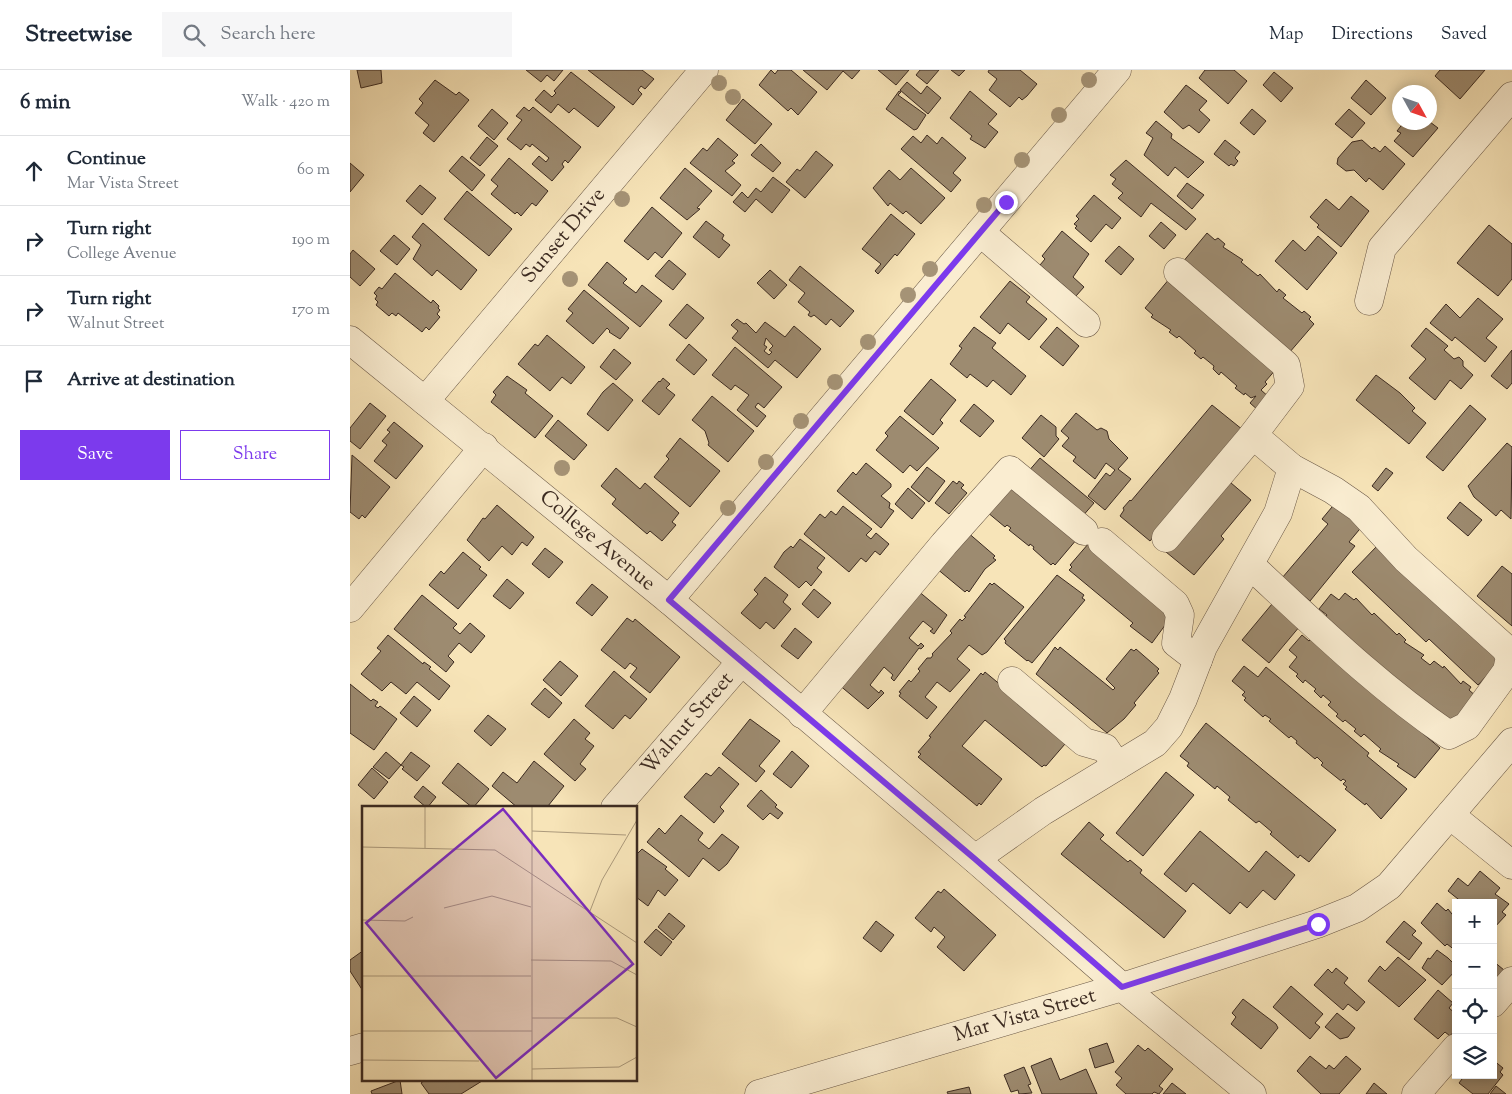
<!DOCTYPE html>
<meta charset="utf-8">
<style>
body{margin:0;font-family:"Sorts Mill Goudy",serif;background:#f6f6f7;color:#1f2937}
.controls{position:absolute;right:15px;bottom:15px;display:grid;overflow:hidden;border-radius:0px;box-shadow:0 2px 12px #0003}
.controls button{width:45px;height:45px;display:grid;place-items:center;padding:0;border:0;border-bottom:1px solid #e0e1e3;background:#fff;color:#1f2937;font:25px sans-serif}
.compass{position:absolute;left:1042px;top:15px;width:45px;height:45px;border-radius:50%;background:#fff;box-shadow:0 2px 12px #0003;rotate:130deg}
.stop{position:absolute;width:15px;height:15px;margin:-11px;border:4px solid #7c3aed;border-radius:50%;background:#fff}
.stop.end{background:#7c3aed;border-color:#fff;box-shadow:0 1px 5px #0008}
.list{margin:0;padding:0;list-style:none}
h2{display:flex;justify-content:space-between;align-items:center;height:65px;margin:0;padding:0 20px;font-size:21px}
h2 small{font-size:16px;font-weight:400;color:#747a83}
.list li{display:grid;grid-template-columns:32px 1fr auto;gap:15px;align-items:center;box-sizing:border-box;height:70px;padding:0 20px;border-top:1px solid #e0e1e3}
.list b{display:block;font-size:19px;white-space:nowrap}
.list p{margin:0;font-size:16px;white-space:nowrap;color:#747a83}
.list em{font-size:16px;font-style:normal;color:#747a83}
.actions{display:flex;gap:10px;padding:15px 20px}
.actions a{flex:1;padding:11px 0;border:1px solid #7c3aed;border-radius:0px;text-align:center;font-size:18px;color:#7c3aed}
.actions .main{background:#7c3aed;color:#fff}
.icon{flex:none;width:28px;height:28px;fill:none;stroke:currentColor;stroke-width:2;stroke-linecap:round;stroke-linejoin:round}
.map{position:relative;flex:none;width:1162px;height:1024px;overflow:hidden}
header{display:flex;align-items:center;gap:30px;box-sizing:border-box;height:70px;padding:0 25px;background:#fff;border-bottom:1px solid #e0e1e3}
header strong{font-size:24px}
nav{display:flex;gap:28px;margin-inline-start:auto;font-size:18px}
.search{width:350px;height:45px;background:#f6f6f7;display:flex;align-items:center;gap:12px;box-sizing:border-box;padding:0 18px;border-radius:0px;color:#747a83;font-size:19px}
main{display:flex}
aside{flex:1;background:#fff}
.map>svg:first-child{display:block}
.building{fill:#9d8b70;stroke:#3b2a21;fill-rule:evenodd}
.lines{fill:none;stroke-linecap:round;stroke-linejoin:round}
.minor-casing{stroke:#6a5847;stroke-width:29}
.minor{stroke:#faedd1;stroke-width:28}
.tree{fill:#a59376}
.route{stroke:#7c3aed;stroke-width:6}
.labels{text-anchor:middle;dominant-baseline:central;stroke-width:4.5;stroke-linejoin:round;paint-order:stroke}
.street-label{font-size:21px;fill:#3b2a21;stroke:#faedd1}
.inset-road{fill:none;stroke:#ac9a7c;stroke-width:1}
.view{fill:#7b2cbf;fill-opacity:0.15;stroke:#7b2cbf;stroke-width:2.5}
.inset-edge{fill:none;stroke:#3b2a21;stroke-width:2.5}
</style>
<header>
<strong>Streetwise</strong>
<div class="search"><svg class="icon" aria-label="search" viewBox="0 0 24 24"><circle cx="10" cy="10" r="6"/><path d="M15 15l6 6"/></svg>Search here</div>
<nav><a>Map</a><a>Directions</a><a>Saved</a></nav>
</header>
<main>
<aside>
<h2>6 min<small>Walk · 420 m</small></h2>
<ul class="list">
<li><svg class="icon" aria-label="ahead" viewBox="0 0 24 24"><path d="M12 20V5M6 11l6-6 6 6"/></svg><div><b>Continue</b><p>Mar Vista Street</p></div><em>60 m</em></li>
<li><svg class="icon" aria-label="right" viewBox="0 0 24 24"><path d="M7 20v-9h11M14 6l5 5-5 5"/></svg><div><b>Turn right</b><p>College Avenue</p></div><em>190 m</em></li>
<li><svg class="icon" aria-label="right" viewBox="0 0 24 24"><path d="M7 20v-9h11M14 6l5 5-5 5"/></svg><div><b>Turn right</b><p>Walnut Street</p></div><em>170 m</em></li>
<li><svg class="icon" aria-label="arrive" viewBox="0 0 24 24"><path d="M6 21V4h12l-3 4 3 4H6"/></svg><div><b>Arrive at destination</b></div></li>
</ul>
<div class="actions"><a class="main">Save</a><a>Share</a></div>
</aside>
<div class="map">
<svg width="1162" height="1024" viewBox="0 0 1162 1024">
<rect width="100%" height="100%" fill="#f7e4b8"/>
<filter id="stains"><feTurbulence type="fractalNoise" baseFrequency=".004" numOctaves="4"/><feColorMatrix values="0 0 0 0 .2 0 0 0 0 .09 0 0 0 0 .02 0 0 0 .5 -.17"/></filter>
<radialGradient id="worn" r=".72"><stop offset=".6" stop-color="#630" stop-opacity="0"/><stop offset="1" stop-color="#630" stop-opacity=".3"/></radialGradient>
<g class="building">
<polygon points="7,0 31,0 32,13 11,18"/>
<polygon points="176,0 213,0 204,11 197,5 191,12"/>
<polygon points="238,0 292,0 304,9 295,19 291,16 288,20 292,24 283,35"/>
<polygon points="421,0 425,4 428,0 441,0 467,22 448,45 441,38 438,41 409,15"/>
<polygon points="453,0 510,0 502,9 493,1 477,20"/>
<polygon points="528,0 559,0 546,15"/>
<polygon points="570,0 589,0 577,14 566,5"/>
<polygon points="601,0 615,0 609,6"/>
<polygon points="639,0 670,0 687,14 677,26 672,30 669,27 660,37 639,20 647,9 638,2"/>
<polygon points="855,0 884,0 897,11 878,34 849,8"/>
<polygon points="1090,0 1135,0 1110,29 1085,6"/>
<polygon points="221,2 265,37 248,57 224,38 219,43 208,34 201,43 185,30 194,20 202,27 206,23 204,21"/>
<polygon points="924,2 943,18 931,32 913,15"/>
<polygon points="85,10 106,25 109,22 119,30 84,72 73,63 79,55 65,43 73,33 69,29"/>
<polygon points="1016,10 1036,28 1021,45 1001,28"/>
<polygon points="557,12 571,24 577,16 591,28 578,44 550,20"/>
<polygon points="836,15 857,31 849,40 860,50 849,63 839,55 833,59 814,42"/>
<polygon points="549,21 551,22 548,25 576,45 567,59 564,60 536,39"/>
<polygon points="620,21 647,44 638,54 648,62 635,78 620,69 622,66 600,48"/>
<polygon points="393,29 422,54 405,74 376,50"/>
<polygon points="174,37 179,41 183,37 231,77 218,93 215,90 212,94 214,97 202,111 182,94 189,86 196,92 199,88 182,74 180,77 176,74 171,80 157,69 172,50 166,46"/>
<polygon points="142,39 158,53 144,70 128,56"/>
<polygon points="902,39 916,51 904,65 890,53"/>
<polygon points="999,39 1015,53 1002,68 985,54"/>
<polygon points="806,51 822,64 821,68 854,92 838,108 825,97 818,106 794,85 803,68 796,63"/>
<polygon points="1054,52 1080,52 1088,58 1063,87 1044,71 1051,63 1047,61"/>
<polygon points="577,65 587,74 592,67 616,88 603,103 611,110 601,122 551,79 563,66 571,73"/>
<polygon points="137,67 148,76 130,96 120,88"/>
<polygon points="368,68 388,85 382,91 385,93 375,101 391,115 382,126 340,93 353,78 357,81"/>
<polygon points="875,70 890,82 885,88 888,91 884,96 881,94 879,96 864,84"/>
<polygon points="1012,70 1022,79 1024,77 1030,82 1035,76 1055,94 1033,120 1019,108 1016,112 1004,100 996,101 987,94 988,88 1002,72"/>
<polygon points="411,74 431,93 423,102 401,85"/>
<polygon points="466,81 483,95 455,128 436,112 447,99 450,101"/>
<polygon points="112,86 135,105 122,121 99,101"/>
<polygon points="159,88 198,121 186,136 182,133 171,146 167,142 165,144 141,124 148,116 141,110"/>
<polygon points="776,90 846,149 836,160 801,133 791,147 768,128 773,123 762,114 766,109 760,105"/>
<polygon points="0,93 14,105 0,122"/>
<polygon points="335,98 362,121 347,138 350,139 337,150 310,128"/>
<polygon points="561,98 595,128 571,154 556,141 553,144 540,133 538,136 523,118 539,100 550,110"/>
<polygon points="423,107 440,120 422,143 406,129 395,142 383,132 392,122 398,128 406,118 411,122"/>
<polygon points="837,113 854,125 842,139 827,126"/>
<polygon points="70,115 86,128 72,145 56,131"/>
<polygon points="117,121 162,159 139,186 94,149"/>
<polygon points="744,125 771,148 762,159 756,154 741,172 725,158 727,156 724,154 729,149 726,146"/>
<polygon points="1001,126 1019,141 991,177 967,157 969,155 960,147 976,129 989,140"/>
<polygon points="302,137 332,163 312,188 305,182 298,190 274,171"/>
<polygon points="541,144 565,164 547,186 545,184 528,204 525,201 531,194 512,179"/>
<polygon points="356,151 374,165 372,169 380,175 369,188 343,167"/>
<polygon points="811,152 826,165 814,179 799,166"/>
<polygon points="73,153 127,200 111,220 87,200 82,206 63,189 71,175 62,167"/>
<polygon points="1139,155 1162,174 1162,209 1148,226 1107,193"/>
<polygon points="712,161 739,184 723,207 734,217 726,226 690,195 695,189 692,186"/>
<polygon points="857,163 865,170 868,168 875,174 873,177 893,190 891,192 908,206 910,204 927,222 929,219 936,225 933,228 952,243 954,241 961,247 959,249 964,254 939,283 832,193"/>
<polygon points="44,165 60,179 47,195 30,181"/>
<polygon points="968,166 987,183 957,220 925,191 943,170 955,181"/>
<polygon points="769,176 784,189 771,205 755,191"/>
<polygon points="3,180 25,199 10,216 0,207 0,184"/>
<polygon points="319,190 336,204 323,220 305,206"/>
<polygon points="257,192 277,209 273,213 286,223 292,215 312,231 290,257 238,215"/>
<polygon points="450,196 504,241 490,257 481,249 476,255 464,245 461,247 458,245 460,242 448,232 455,223 439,210"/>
<polygon points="420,200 437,215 424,229 407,213"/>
<polygon points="45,203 81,233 83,230 89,236 88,238 90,240 87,244 90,247 79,260 76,257 72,262 48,243 46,246 42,243 39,246 26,235 28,232 25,229 27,226 24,223 29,217 32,219"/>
<polygon points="820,208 927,298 915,312 917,314 911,320 920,328 909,341 900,333 906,326 901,328 895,323 894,325 885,318 887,316 871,302 869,305 863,299 864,296 853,287 851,289 844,283 846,281 829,266 827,268 819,262 821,260 801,247 803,245 795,238"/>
<polygon points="660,211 680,227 676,232 697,249 679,270 658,253 650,264 630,247"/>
<polygon points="234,220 279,258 270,269 259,262 260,261 257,258 243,274 216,251 223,243 218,239"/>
<polygon points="1128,228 1153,249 1136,268 1147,277 1135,292 1105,267 1102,271 1080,253 1096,234 1110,248"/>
<polygon points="337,234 354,248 336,269 319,255"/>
<path d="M387,249l7,5 2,-1 10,10 9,-11 20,15 9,-11 27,23 -24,29 -22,-18 -7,8 -36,-30 6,-7 -7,-6zM416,268l7,8 -4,4 3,2 -3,3 -5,-4 3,-4 -3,-2z"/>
<polygon points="624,257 646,273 642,278 676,306 661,325 643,310 637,317 620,304 617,308 600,294 612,278 609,276"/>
<polygon points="707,257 729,276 713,296 690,277"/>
<polygon points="1076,258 1098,276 1094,280 1104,289 1109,287 1113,291 1113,296 1123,305 1111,319 1100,310 1085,330 1059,308 1076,289 1061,276"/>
<polygon points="197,265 235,297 221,314 212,307 200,321 168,294 185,274 188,276"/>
<polygon points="339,274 357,290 344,305 326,290"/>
<polygon points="385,277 432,317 414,338 408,333 405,337 416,346 407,357 387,340 399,325 385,315 381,320 362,305"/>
<polygon points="264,279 281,293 266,310 250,297"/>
<polygon points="1162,280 1162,313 1157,319 1141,306"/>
<polygon points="1026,305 1050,323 1065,338 1062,341 1076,353 1059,374 1006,330"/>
<polygon points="157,306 177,320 175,323 203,346 185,368 141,332 146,325 143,322"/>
<polygon points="313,308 320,314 316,318 325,325 309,345 292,331 309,311 310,312"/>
<polygon points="581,309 606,330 590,350 593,353 583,365 554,341"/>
<polygon points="263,313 283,330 258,361 237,344 253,322"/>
<polygon points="362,326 404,361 378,392 358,375 359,373 355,361 342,350"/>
<polygon points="20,333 36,346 10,379 0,371 0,358"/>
<polygon points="624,334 644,351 630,367 610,351"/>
<polygon points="862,335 893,360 800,471 770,446 774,440 773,438 780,430 781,431"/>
<polygon points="1120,335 1136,349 1093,401 1076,387"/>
<polygon points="726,343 747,360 751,358 757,361 759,369 778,388 768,399 781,409 755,440 738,426 756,403 760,406 765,400 756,393 745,409 723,391 726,387 712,376 719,368 711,361"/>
<polygon points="691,345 706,357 706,366 709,369 694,387 672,368"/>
<polygon points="550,346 589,378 567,401 560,395 553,403 526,380 538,366 535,363"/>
<polygon points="208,350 237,375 224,390 195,366"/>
<polygon points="44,352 73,376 46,409 24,391 37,375 32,371 40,362 37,360"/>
<polygon points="330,368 370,401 340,437 304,407 319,389 316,386"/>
<polygon points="1157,373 1162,377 1161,449 1151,440 1146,446 1124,427 1118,416"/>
<polygon points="2,385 40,417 15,448 12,445 9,449 0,442"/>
<polygon points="690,388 744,433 731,448 677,403"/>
<polygon points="516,393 541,414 541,417 531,426 540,433 539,438 544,441 531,458 487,421 503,402 506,405"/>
<polygon points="577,397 595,411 579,432 561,417"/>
<polygon points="266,398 290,419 295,413 329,443 322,452 326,455 312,471 300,461 297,464 262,434 266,429 251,416"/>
<polygon points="1036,398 1043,403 1028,421 1022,416"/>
<polygon points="874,407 901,430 871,466 874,469 844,505 816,482 847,446"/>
<polygon points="658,410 727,469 705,495 703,493 701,495 683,479 684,477 680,474 679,476 659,460 661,458 657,455 655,457 637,442"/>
<polygon points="603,411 607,414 609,411 614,415 611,418 617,423 599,444 585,433"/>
<polygon points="558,418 575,433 562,449 545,434"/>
<polygon points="987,431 1014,454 999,472 1005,476 960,531 932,508 978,454 972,449"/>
<polygon points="1110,432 1132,450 1118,466 1097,448"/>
<polygon points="147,435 184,467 177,476 172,472 162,485 152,476 139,491 117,470 133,448 135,449"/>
<polygon points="493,436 522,459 516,465 521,469 526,463 539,474 530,485 525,481 516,492 511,488 499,502 454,464 470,444 475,448 481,441 486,445"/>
<polygon points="616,461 645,486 643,488 646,490 635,499 619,522 617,520 615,522 586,498"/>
<polygon points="450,469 475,488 467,498 472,502 461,516 456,511 449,518 424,497 434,482 441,476 443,478"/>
<polygon points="739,473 824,543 802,573 780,556 783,553 719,500 722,497 720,495"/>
<polygon points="1028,475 1153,588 1128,615 1079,569 1076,572 1002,502"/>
<polygon points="195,478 213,492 199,508 182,494"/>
<polygon points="113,482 131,497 129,499 137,505 108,539 79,515 91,501 94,504"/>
<polygon points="1152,496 1162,504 1162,556 1127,526"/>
<polygon points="707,505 734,525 732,528 735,530 682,593 678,590 677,591 655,573 656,571 654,569"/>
<polygon points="415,507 438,525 433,532 441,539 424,559 416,552 410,559 391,543 408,524 404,520"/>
<polygon points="157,509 174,523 160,539 143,526"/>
<polygon points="640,513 642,515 644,513 674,537 637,582 632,585 619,575 607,589 620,600 600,622 587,612 575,627 587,637 577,649 549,626 551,623 549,622 559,610 561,612 570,601 568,599 577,588 581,588 583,585 582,584 602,563 600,561 610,549 612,551 616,547 614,546"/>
<polygon points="242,514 258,527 242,546 226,533"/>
<polygon points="464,519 481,533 468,548 452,534"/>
<polygon points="567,520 597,545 584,564 580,561 583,559 573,551 559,568 568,576 571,573 574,576 571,579 569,578 544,611 541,608 543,605 534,597 520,615 529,623 531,620 534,623 518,639 488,614"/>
<polygon points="995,523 1004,530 1006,528 1022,545 1024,543 1047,565 1049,563 1056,570 1054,572 1074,585 1071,588 1080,595 1084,591 1093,598 1094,596 1111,614 1113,611 1121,617 1119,620 1127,627 1102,657 970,554 977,545 969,539 981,524 989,530"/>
<polygon points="72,525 107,554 103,558 110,564 120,553 135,566 121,583 109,573 98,586 104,592 96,602 44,559"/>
<polygon points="922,534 950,556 919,593 892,570"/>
<polygon points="277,548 283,552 285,549 330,587 300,623 280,607 287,598 280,593 275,599 251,580"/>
<polygon points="445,558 462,572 448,589 431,576"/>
<polygon points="38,565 73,594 74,592 81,597 79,599 100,616 89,630 67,612 56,624 41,612 32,621 11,604 31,581 27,578"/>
<polygon points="952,565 959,571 964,566 1005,606 1090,678 1065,708 1047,696 1049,694 1029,681 1031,679 1014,664 1011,667 1004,661 1006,659 995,650 993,652 986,646 988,644 978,635 981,632 973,625 971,628 964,621 966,619 955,610 953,613 946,606 948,604 939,597 947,587 939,580"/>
<polygon points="705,577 708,580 710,577 763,620 765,618 756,609 781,579 784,581 786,579 809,599 807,601 809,603 784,633 786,635 774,649 757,663 686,604"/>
<polygon points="210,591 228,606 211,626 193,610"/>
<polygon points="894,596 908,607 916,597 1019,683 1017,686 1057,719 1031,749 1016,733 1015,735 995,719 997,717 993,714 996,711 993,709 991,711 971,695 973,693 967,687 965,689 946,673 947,671 941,666 939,668 919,651 921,649 915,645 913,647 894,630 896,628 892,625 895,622 882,611"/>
<polygon points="264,601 297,629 280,649 275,645 263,659 235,636"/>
<polygon points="635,602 716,669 713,672 715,674 696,696 694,695 692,697 635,650 612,676 652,709 631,735 629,733 627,736 568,687 571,684 568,682 581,667 579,666 631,603 633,605"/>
<polygon points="0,614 21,631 23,629 28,632 25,636 28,638 30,636 47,649 24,680 0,663"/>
<polygon points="195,618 212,633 199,648 181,634"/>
<polygon points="64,626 81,640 67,657 50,643"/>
<polygon points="138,645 156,659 141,676 124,661"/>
<polygon points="224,649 240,663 235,669 244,676 230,694 236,699 225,711 194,684"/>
<polygon points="400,649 430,671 409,696 415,701 406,712 372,684"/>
<polygon points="856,653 986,760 959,792 950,785 948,788 920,764 922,762 909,751 906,753 878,730 880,727 867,716 865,719 837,696 839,693 830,686"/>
<polygon points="442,681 459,696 441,718 423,704"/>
<polygon points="36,682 51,695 39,709 23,697"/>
<polygon points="61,682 80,696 67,711 52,699 54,697 51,695"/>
<polygon points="184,691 214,716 198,736 200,738 168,738 142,716 153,702 167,713"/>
<polygon points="108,693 139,719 123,738 92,713"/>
<polygon points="369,697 389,714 370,737 374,741 364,753 334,727 356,703 361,706"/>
<polygon points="22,698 38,712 24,729 8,715"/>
<polygon points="816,702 844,725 793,786 766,763"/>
<polygon points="73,716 86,727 77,738 64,727"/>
<polygon points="411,720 427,735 425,737 433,743 428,749 420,743 413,750 397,736"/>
<polygon points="331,745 353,763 348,770 359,779 372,764 389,777 377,794 369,801 353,788 339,807 297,772 309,758 315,764"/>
<polygon points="739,752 754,765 750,769 778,792 780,790 792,800 790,803 836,841 814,868 711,784"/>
<polygon points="850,761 899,802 916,781 945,805 925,830 913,820 897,838 890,832 880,844 843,813 836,822 814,804"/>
<polygon points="292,779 317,797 315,799 328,810 315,826 308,820 298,836 286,827 286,785"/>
<polygon points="1130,801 1150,818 1145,824 1159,834 1152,842 1156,845 1143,859 1143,833 1113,833 1098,821 1108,808 1118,816"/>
<polygon points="594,819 646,865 614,901 587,877 595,867 584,857 581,862 565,848 588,821 591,823"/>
<polygon points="1087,833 1096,841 1098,839 1106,849 1106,881 1097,874 1095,876 1071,853"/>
<polygon points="319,843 335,856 323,870 308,857"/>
<polygon points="526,851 544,865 531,882 513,868"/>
<polygon points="1054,851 1066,861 1062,865 1072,873 1059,890 1036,872"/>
<polygon points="306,859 322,872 311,886 294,872"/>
<polygon points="14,880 14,920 13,921 0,901 0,890"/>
<polygon points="1087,880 1098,888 1106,896 1106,900 1092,915 1072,898 1078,888 1080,889"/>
<polygon points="1048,887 1076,910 1049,937 1018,911 1030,896 1035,901"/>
<polygon points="1143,891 1154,900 1143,913"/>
<polygon points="986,898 998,908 994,913 1015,932 1007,941 998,934 993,940 964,915 978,899 982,903"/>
<polygon points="941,916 973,944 965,953 970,957 960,969 923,937"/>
<polygon points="1088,920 1103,933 1099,938 1106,944 1106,959 1100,966 1095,962 1088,969 1064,949"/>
<polygon points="893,929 926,954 928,958 911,979 881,954 886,947 882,943"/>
<polygon points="987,943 1005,958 998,967 990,969 975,957"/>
<polygon points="757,973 764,992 745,998 739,979"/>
<polygon points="788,975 795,981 798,978 823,999 809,1016 813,1019 809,1024 804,1022 802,1024 776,1024 766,1015 772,1008 765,1002"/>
<polygon points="960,986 976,999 979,995 984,999 996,986 1011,999 989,1024 971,1024 947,1001"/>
<polygon points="701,988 710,1010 736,999 747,1024 692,1024 681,996"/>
<polygon points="1143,990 1153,998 1150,1002 1153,1005 1138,1024 1123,1024 1109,1013 1115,1005 1143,1005"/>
<polygon points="674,997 681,1014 678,1015 682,1023 669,1024 668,1020 661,1022 654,1005"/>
<polygon points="50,1010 52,1024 22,1024 21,1021"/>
<polygon points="75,1010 132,1010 132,1011 111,1024 79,1024 71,1013"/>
<polygon points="822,1013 836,1024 813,1024"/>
<polygon points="1024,1013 1037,1024 1016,1024"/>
<polygon points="1146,1016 1156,1024 1140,1024"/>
<polygon points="619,1017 621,1024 598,1024 597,1022"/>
</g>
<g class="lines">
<g class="minor-casing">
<g id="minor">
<polyline points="630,162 736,253"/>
<path d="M828,202l108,93 4,21 -37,49 39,33 41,22 26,18 47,51 99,89 5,9 -3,14 -40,55 -18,9c-73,-50 -134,-110 -199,-170"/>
<polyline points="1019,231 1032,178 1162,26"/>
<polyline points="0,270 319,530 625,789 772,917 902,1024"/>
<polyline points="75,331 354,0"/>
<polyline points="816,468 903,365"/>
<polyline points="752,472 825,534 830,545 826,573 848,590"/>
<polyline points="319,530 767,0"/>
<polyline points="0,538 134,377"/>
<polyline points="662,611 734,672 755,678 767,696"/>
<polyline points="452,644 594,474 660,400 734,461"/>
<polyline points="265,738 391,592"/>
<polyline points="1100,745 1162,795"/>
<polyline points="625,789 693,741 805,673 819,657 833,629 853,577 928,443 942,398"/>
<polyline points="1143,933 1162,911"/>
<polyline points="0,981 14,977"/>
<polyline points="409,1024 772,917 967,854 1007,838 1039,816 1162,672"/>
<polyline points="1066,1024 1106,978"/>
</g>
</g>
<use href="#minor" class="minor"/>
</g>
<g class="tree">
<circle cx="739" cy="10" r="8"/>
<circle cx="369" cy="13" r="8"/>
<circle cx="383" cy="27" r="8"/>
<circle cx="709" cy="45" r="8"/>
<circle cx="672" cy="90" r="8"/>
<circle cx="272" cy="129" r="8"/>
<circle cx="634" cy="135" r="8"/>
<circle cx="580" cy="199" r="8"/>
<circle cx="220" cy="209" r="8"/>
<circle cx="558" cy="225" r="8"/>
<circle cx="518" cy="272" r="8"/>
<circle cx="485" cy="312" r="8"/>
<circle cx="451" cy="351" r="8"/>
<circle cx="416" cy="392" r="8"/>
<circle cx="212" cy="398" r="8"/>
<circle cx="378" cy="438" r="8"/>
</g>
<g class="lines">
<polyline class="route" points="656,132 319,530 625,789 772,917 968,854"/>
</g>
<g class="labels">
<g class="street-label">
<text transform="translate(214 166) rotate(-50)">Sunset Drive</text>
<text transform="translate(247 471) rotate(40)">College Avenue</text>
<text transform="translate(338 654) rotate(-49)">Walnut Street</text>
<text transform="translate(675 946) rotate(-16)">Mar Vista Street</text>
</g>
</g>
<g transform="translate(12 736)">
<rect width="275" height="275" fill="#f7e4b8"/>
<path class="inset-road" d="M170,0v275M170,25l94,4M0,41l133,3 142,93M63,42v-42M82,102l48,-12 39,11M228,105l12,-31 35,-60M0,114l43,1 8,-4M169,154l80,1 26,14M0,170h169M170,212h85l20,9M0,225h170M0,254l117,1M170,263l87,-2 18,-10"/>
<path class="view" d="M141,3l130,155 -137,114 -130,-155z"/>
<rect width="275" height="275" class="inset-edge"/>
</g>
<rect width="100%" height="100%" filter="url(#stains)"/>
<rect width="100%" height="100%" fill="url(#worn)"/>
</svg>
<div class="controls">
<button>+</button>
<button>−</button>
<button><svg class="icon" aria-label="locate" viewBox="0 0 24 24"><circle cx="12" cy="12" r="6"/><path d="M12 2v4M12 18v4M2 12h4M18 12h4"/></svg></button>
<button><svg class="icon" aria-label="layers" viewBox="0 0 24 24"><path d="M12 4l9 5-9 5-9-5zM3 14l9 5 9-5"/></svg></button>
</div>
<svg class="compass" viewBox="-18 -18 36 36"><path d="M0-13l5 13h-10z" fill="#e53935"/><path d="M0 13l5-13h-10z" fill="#747a83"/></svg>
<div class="stop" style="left:968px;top:854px"></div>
<div class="stop end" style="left:656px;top:132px"></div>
</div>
</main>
